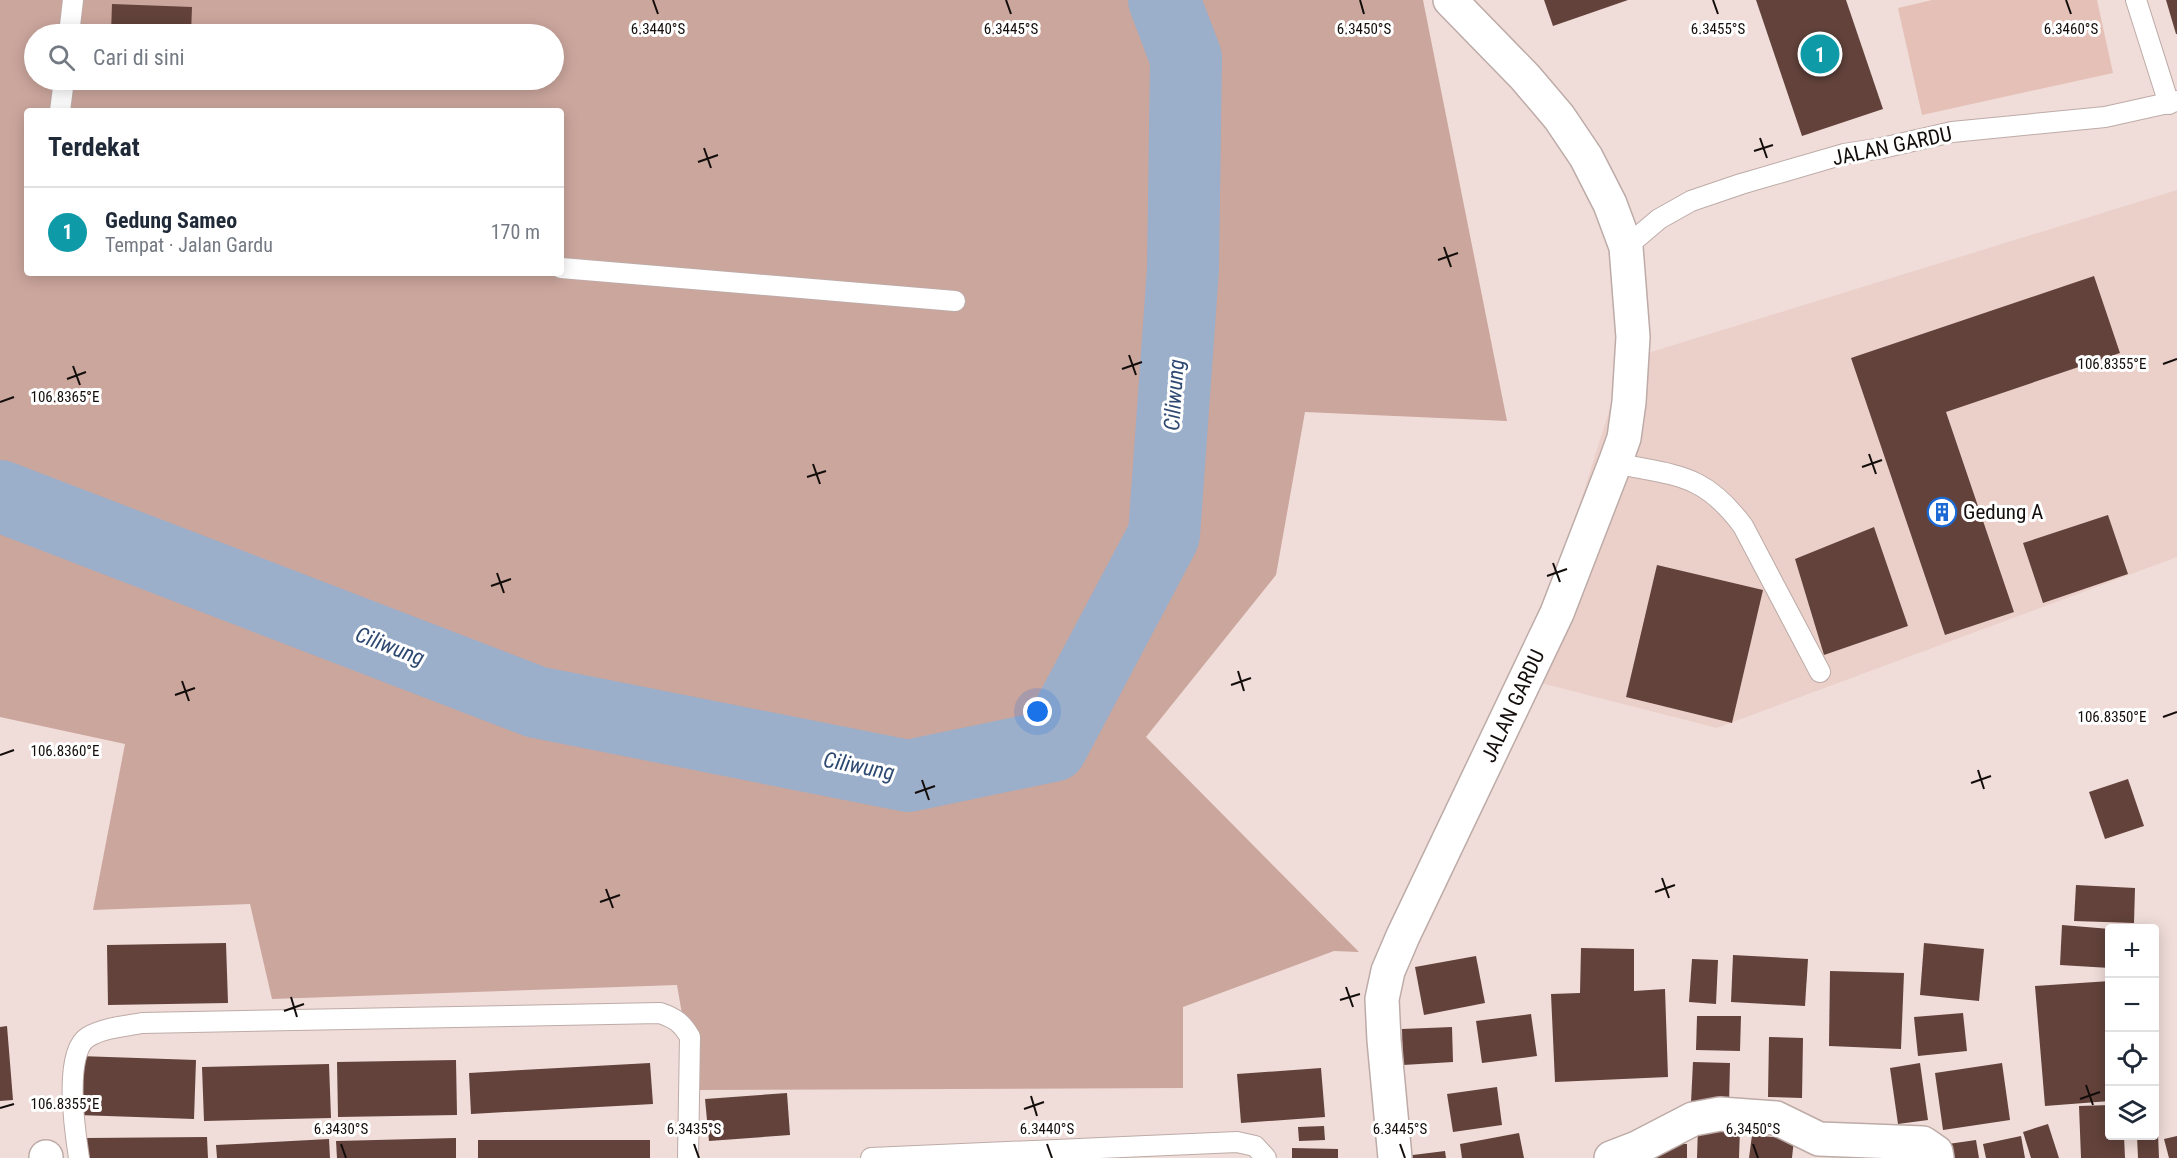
<!DOCTYPE html>
<html lang="id">
<meta charset="utf-8">
<style>
body{margin:0;font-family:"Roboto Condensed",sans-serif;background:#f2f2f3;color:#1f2937}
.controls{position:absolute;right:18px;bottom:18px;display:grid;overflow:hidden;border-radius:6px;box-shadow:0 3px 15px #0003}
.controls button{width:54px;height:54px;display:grid;place-items:center;padding:0;border:0;border-bottom:2px solid #e0e1e3;background:#fff;color:#1f2937;font:30px sans-serif}
.you{position:absolute;left:1038px;top:712px;width:21px;height:21px;margin:-15px;border:4px solid #fff;border-radius:50%;background:#1a73e8;box-shadow:0 0 0 9px #1a73e833}
.badge{display:grid;place-items:center;width:39px;height:39px;border-radius:50%;background:#111827;color:#fff;font-size:20px;font-weight:700}
.pin{position:absolute;translate:-50% -50%;border:3px solid #fff;box-shadow:0 2px 6px #0006}
.list{margin:0;padding:0;list-style:none}
h2{display:flex;justify-content:space-between;align-items:center;height:78px;margin:0;padding:0 24px;font-size:26px}
h2 small{font-size:20px;font-weight:400;color:#747a83}
.list li{display:grid;grid-template-columns:39px 1fr auto;gap:18px;align-items:center;box-sizing:border-box;height:90px;padding:0 24px;border-top:2px solid #e0e1e3}
.list b{display:block;font-size:22px;white-space:nowrap}
.list p{margin:0;font-size:20px;white-space:nowrap;color:#747a83}
.list em{font-size:20px;font-style:normal;color:#747a83}
.icon{flex:none;width:33px;height:33px;fill:none;stroke:currentColor;stroke-width:2;stroke-linecap:round;stroke-linejoin:round}
.map{position:relative;flex:none;width:2177px;height:1158px;overflow:hidden}
.search{position:absolute;background:#fff;box-shadow:0 3px 15px #0003;left:24px;top:24px;width:540px;height:66px;display:flex;align-items:center;gap:15px;box-sizing:border-box;padding:0 21px;border-radius:33px;color:#747a83;font-size:22px}
.panel{position:absolute;background:#fff;box-shadow:0 3px 15px #0003;left:24px;top:108px;width:540px;height:168px;border-radius:6px}
.map>svg:first-child{display:block}
.built{fill:#ebd0ca}
.green{fill:#e4c0b7}
.forest{fill:#cba69d;fill-rule:evenodd}
.lines{fill:none;stroke-linecap:round;stroke-linejoin:round}
.river{stroke:#9baeca;stroke-width:72}
.building{fill:#62423b}
.lane-casing{stroke:#bdaba7;stroke-width:22}
.street-casing{stroke:#bdaba7;stroke-width:36}
.lane{stroke:#fff;stroke-width:20}
.street{stroke:#fff;stroke-width:33}
.ticks{fill:none;stroke:#130d0b;stroke-width:2}
.labels{text-anchor:middle;dominant-baseline:central;stroke-width:6;stroke-linejoin:round;paint-order:stroke}
.street-label{font-size:21px;fill:#130d0b;stroke:#fff}
.poi-label{font-size:21px;fill:#130d0b;stroke:#fff;text-anchor:start}
.water-label{font-size:22px;font-style:italic;fill:#2e4971;stroke:#fff}
.ticks-label{font-size:15px;text-anchor:middle;fill:#130d0b;stroke:#fff;stroke-width:6;stroke-linejoin:round;paint-order:stroke}
</style>
<div class="map">
<svg width="2177" height="1158" viewBox="0 0 2177 1158">
<rect width="100%" height="100%" fill="#f0ddd9"/>
<polygon class="built" points="2177,190 2177,557 1717,728 1525,679 1625,360"/>
<polygon class="green" points="1932,0 2097,0 2113,73 1922,115 1898,8"/>
<path class="forest" d="M0,0h1423l84,421 -202,-9 -29,163 -130,162 213,215 -25,-1 -151,56v81l-488,2 -18,-105 -405,14 -22,-95 -157,6 32,-166 -125,-27zM34,34h520v46h-520zM27,111h534v162h-534z"/>
<g class="lines">
<polyline class="river" points="0,496 536,702 908,776 1052,746 1164,535 1183,269 1186,58 1164,0"/>
</g>
<g class="building">
<polygon points="1544,0 1628,0 1553,26"/>
<polygon points="1756,0 1846,0 1883,109 1802,136"/>
<polygon points="2166,0 2177,0 2177,34 2176,34"/>
<polygon points="112,4 192,7 191,34 111,34"/>
<polygon points="2094,276 2120,353 1946,412 2014,612 1945,635 1851,358"/>
<polygon points="2108,515 2128,574 2043,603 2023,543"/>
<polygon points="1874,527 1908,626 1824,655 1795,559"/>
<polygon points="1657,565 1763,590 1732,723 1626,697"/>
<polygon points="2128,779 2144,826 2105,839 2089,792"/>
<polygon points="2076,885 2135,888 2134,923 2074,921"/>
<polygon points="2062,925 2110,929 2110,968 2060,965"/>
<polygon points="226,943 228,1003 108,1005 107,945"/>
<polygon points="1924,943 1984,949 1979,1001 1920,995"/>
<polygon points="1581,948 1634,949 1634,991 1665,989 1668,1077 1555,1082 1551,994 1580,993"/>
<polygon points="1733,955 1808,959 1805,1006 1731,1002"/>
<polygon points="1476,956 1485,1003 1424,1015 1415,967"/>
<polygon points="1692,959 1718,960 1716,1004 1689,1002"/>
<polygon points="1830,971 1904,973 1901,1049 1829,1046"/>
<polygon points="2110,981 2110,1101 2045,1106 2035,986"/>
<polygon points="1963,1013 1967,1051 1918,1056 1914,1017"/>
<polygon points="1531,1014 1537,1056 1482,1063 1476,1021"/>
<polygon points="1697,1016 1741,1016 1740,1051 1696,1050"/>
<polygon points="7,1026 13,1100 0,1101 0,1027"/>
<polygon points="1452,1027 1453,1062 1403,1065 1402,1029"/>
<polygon points="1769,1037 1803,1038 1802,1098 1768,1097"/>
<polygon points="79,1056 196,1060 194,1119 78,1115"/>
<polygon points="456,1060 457,1115 338,1117 337,1062"/>
<polygon points="1693,1062 1730,1063 1729,1104 1691,1103"/>
<polygon points="650,1063 653,1104 471,1114 469,1073"/>
<polygon points="1920,1063 1928,1120 1898,1124 1890,1068"/>
<polygon points="2002,1063 2010,1120 1943,1130 1935,1073"/>
<polygon points="329,1064 331,1118 204,1121 202,1067"/>
<polygon points="1321,1068 1325,1117 1241,1123 1237,1074"/>
<polygon points="1497,1087 1502,1125 1453,1132 1447,1094"/>
<polygon points="787,1093 790,1135 709,1141 705,1099"/>
<polygon points="2110,1105 2110,1136 2124,1136 2125,1158 2081,1158 2079,1106"/>
<polygon points="2154,1110 2157,1110 2159,1158 2138,1158 2137,1136 2154,1136"/>
<polygon points="2048,1124 2059,1158 2031,1158 2023,1132"/>
<polygon points="1324,1126 1325,1140 1299,1141 1298,1127"/>
<polygon points="1698,1127 1740,1128 1739,1158 1697,1158"/>
<polygon points="1519,1133 1524,1158 1462,1158 1460,1144"/>
<polygon points="1752,1135 1794,1139 1792,1158 1749,1158"/>
<polygon points="2021,1136 2025,1158 1986,1158 1983,1144"/>
<polygon points="2177,1136 2177,1158 2169,1158 2164,1139"/>
<polygon points="207,1137 208,1158 87,1158 87,1138"/>
<polygon points="456,1138 456,1158 337,1158 336,1141"/>
<polygon points="329,1139 330,1158 217,1158 216,1145"/>
<rect x="478" y="1140" width="172" height="18"/>
<polygon points="1976,1140 1979,1158 1943,1158 1941,1145"/>
<polygon points="1658,1143 1687,1144 1687,1158 1657,1158"/>
<polygon points="1292,1148 1338,1149 1338,1158 1292,1158"/>
<polygon points="1445,1151 1446,1158 1397,1158 1397,1157"/>
</g>
<g class="lines">
<g class="lane-casing">
<g id="lane">
<polyline points="2136,0 2169,104"/>
<polyline points="69,34 73,0"/>
<polyline points="60,111 64,80"/>
<polyline points="1626,247 1659,219 1691,201 1741,184 1844,154 1882,148 1952,132 2105,117 2177,101"/>
<polyline points="561,268 955,301"/>
<path d="M1615,463c60,13 88,9 128,63l77,146"/>
<path d="M79,1158c-4,-26 -16,-106 9,-121 15,-9 37,-11 54,-14l518,-10c15,5 22,10 30,24l-2,121"/>
<polyline points="871,1158 1237,1142 1255,1146 1266,1158"/>
</g>
</g>
<g class="street-casing">
<g id="street">
<polyline points="46,1157 46,1158"/>
<polyline points="1395,1158 1384,1040 1382,999 1388,971 1403,936 1557,613 1615,463 1624,438 1629,402 1633,337 1626,247 1610,204 1586,157 1559,117 1525,77 1450,0"/>
<polyline points="1611,1158 1637,1148 1693,1119 1720,1114 1776,1118 1819,1139 1923,1143 1936,1152 1937,1158"/>
</g>
</g>
<use href="#lane" class="lane"/>
<use href="#street" class="street"/>
</g>
<path class="ticks" d="M653,0l5,14M1006,0l5,14M1360,0l4,14M1713,0l5,14M2066,0l5,14M1760,138l7,20M704,148l7,20M1754,151l19,-6M698,162l20,-7M1444,247l7,20M1438,260l20,-7M1129,355l7,20M2163,364l14,-5M73,366l7,19M1122,369l20,-7M67,379l19,-7M0,402l14,-5M1869,454l7,20M813,464l7,20M1862,467l20,-7M807,477l19,-6M1553,563l7,19M497,573l7,20M1547,576l20,-7M491,586l20,-7M1238,671l6,20M182,681l7,20M1231,685l20,-7M175,695l20,-7M2163,717l14,-5M0,755l14,-5M1978,770l6,19M922,780l7,20M1971,783l20,-7M915,793l20,-7M1662,878l7,20M606,889l7,19M1655,892l20,-7M600,902l20,-7M1346,987l7,20M291,997l6,20M1340,1000l20,-6M284,1011l20,-7M2086,1085l7,20M1031,1096l6,20M2080,1099l20,-7M0,1108l14,-4M1024,1109l20,-7M341,1144l5,14M694,1144l5,14M1047,1144l5,14M1400,1144l5,14M1753,1144l5,14"/>
<defs>
<g id="building-ring" transform="scale(1.5)"><circle r="9.5" fill="#fff" stroke="#1a69d4" stroke-width="1.5"/><path d="M-4-6H4V6H1V3H-1V6H-4ZM-2.5-4.3h1.7v1.8h-1.7ZM.8-4.3h1.7v1.8H.8ZM-2.5-1h1.7V.8h-1.7ZM.8-1h1.7V.8H.8Z" fill="#1a69d4"/></g>
</defs>
<g fill-rule="evenodd">
<use href="#building-ring" x="1942" y="512"/>
</g>
<g class="labels">
<g class="street-label">
<text transform="translate(1892 146) rotate(-12)">JALAN GARDU</text>
<text transform="translate(1513 706) rotate(-65)">JALAN GARDU</text>
</g>
<g class="poi-label">
<text x="1963" y="512">Gedung A</text>
</g>
<g class="water-label">
<text transform="translate(1174 395) rotate(-86)">Ciliwung</text>
<text transform="translate(390 646) rotate(21)">Ciliwung</text>
<text transform="translate(859 766) rotate(11)">Ciliwung</text>
</g>
</g>
<g class="ticks-label">
<text x="2071" y="34">6.3460°S</text>
<text x="658" y="34">6.3440°S</text>
<text x="1011" y="34">6.3445°S</text>
<text x="1364" y="34">6.3450°S</text>
<text x="1718" y="34">6.3455°S</text>
<text x="2112" y="369">106.8355°E</text>
<text x="65" y="402">106.8365°E</text>
<text x="2112" y="722">106.8350°E</text>
<text x="65" y="756">106.8360°E</text>
<text x="65" y="1109">106.8355°E</text>
<text x="341" y="1134">6.3430°S</text>
<text x="694" y="1134">6.3435°S</text>
<text x="1047" y="1134">6.3440°S</text>
<text x="1400" y="1134">6.3445°S</text>
<text x="1753" y="1134">6.3450°S</text>
</g>
</svg>
<div class="controls">
<button>+</button>
<button>−</button>
<button><svg class="icon" aria-label="locate" viewBox="0 0 24 24"><circle cx="12" cy="12" r="6"/><path d="M12 2v4M12 18v4M2 12h4M18 12h4"/></svg></button>
<button><svg class="icon" aria-label="layers" viewBox="0 0 24 24"><path d="M12 4l9 5-9 5-9-5zM3 14l9 5 9-5"/></svg></button>
</div>
<div class="you"></div>
<div class="pin badge" style="left:1820px;top:54px;background:#0f9aa8">1</div>
<div class="search"><svg class="icon" aria-label="search" viewBox="0 0 24 24"><circle cx="10" cy="10" r="6"/><path d="M15 15l6 6"/></svg>Cari di sini</div>
<section class="panel">
<h2>Terdekat<small></small></h2>
<ul class="list">
<li><span class="badge" style="background:#0f9aa8">1</span><div><b>Gedung Sameo</b><p>Tempat · Jalan Gardu</p></div><em>170 m</em></li>
</ul>
</section>
</div>
